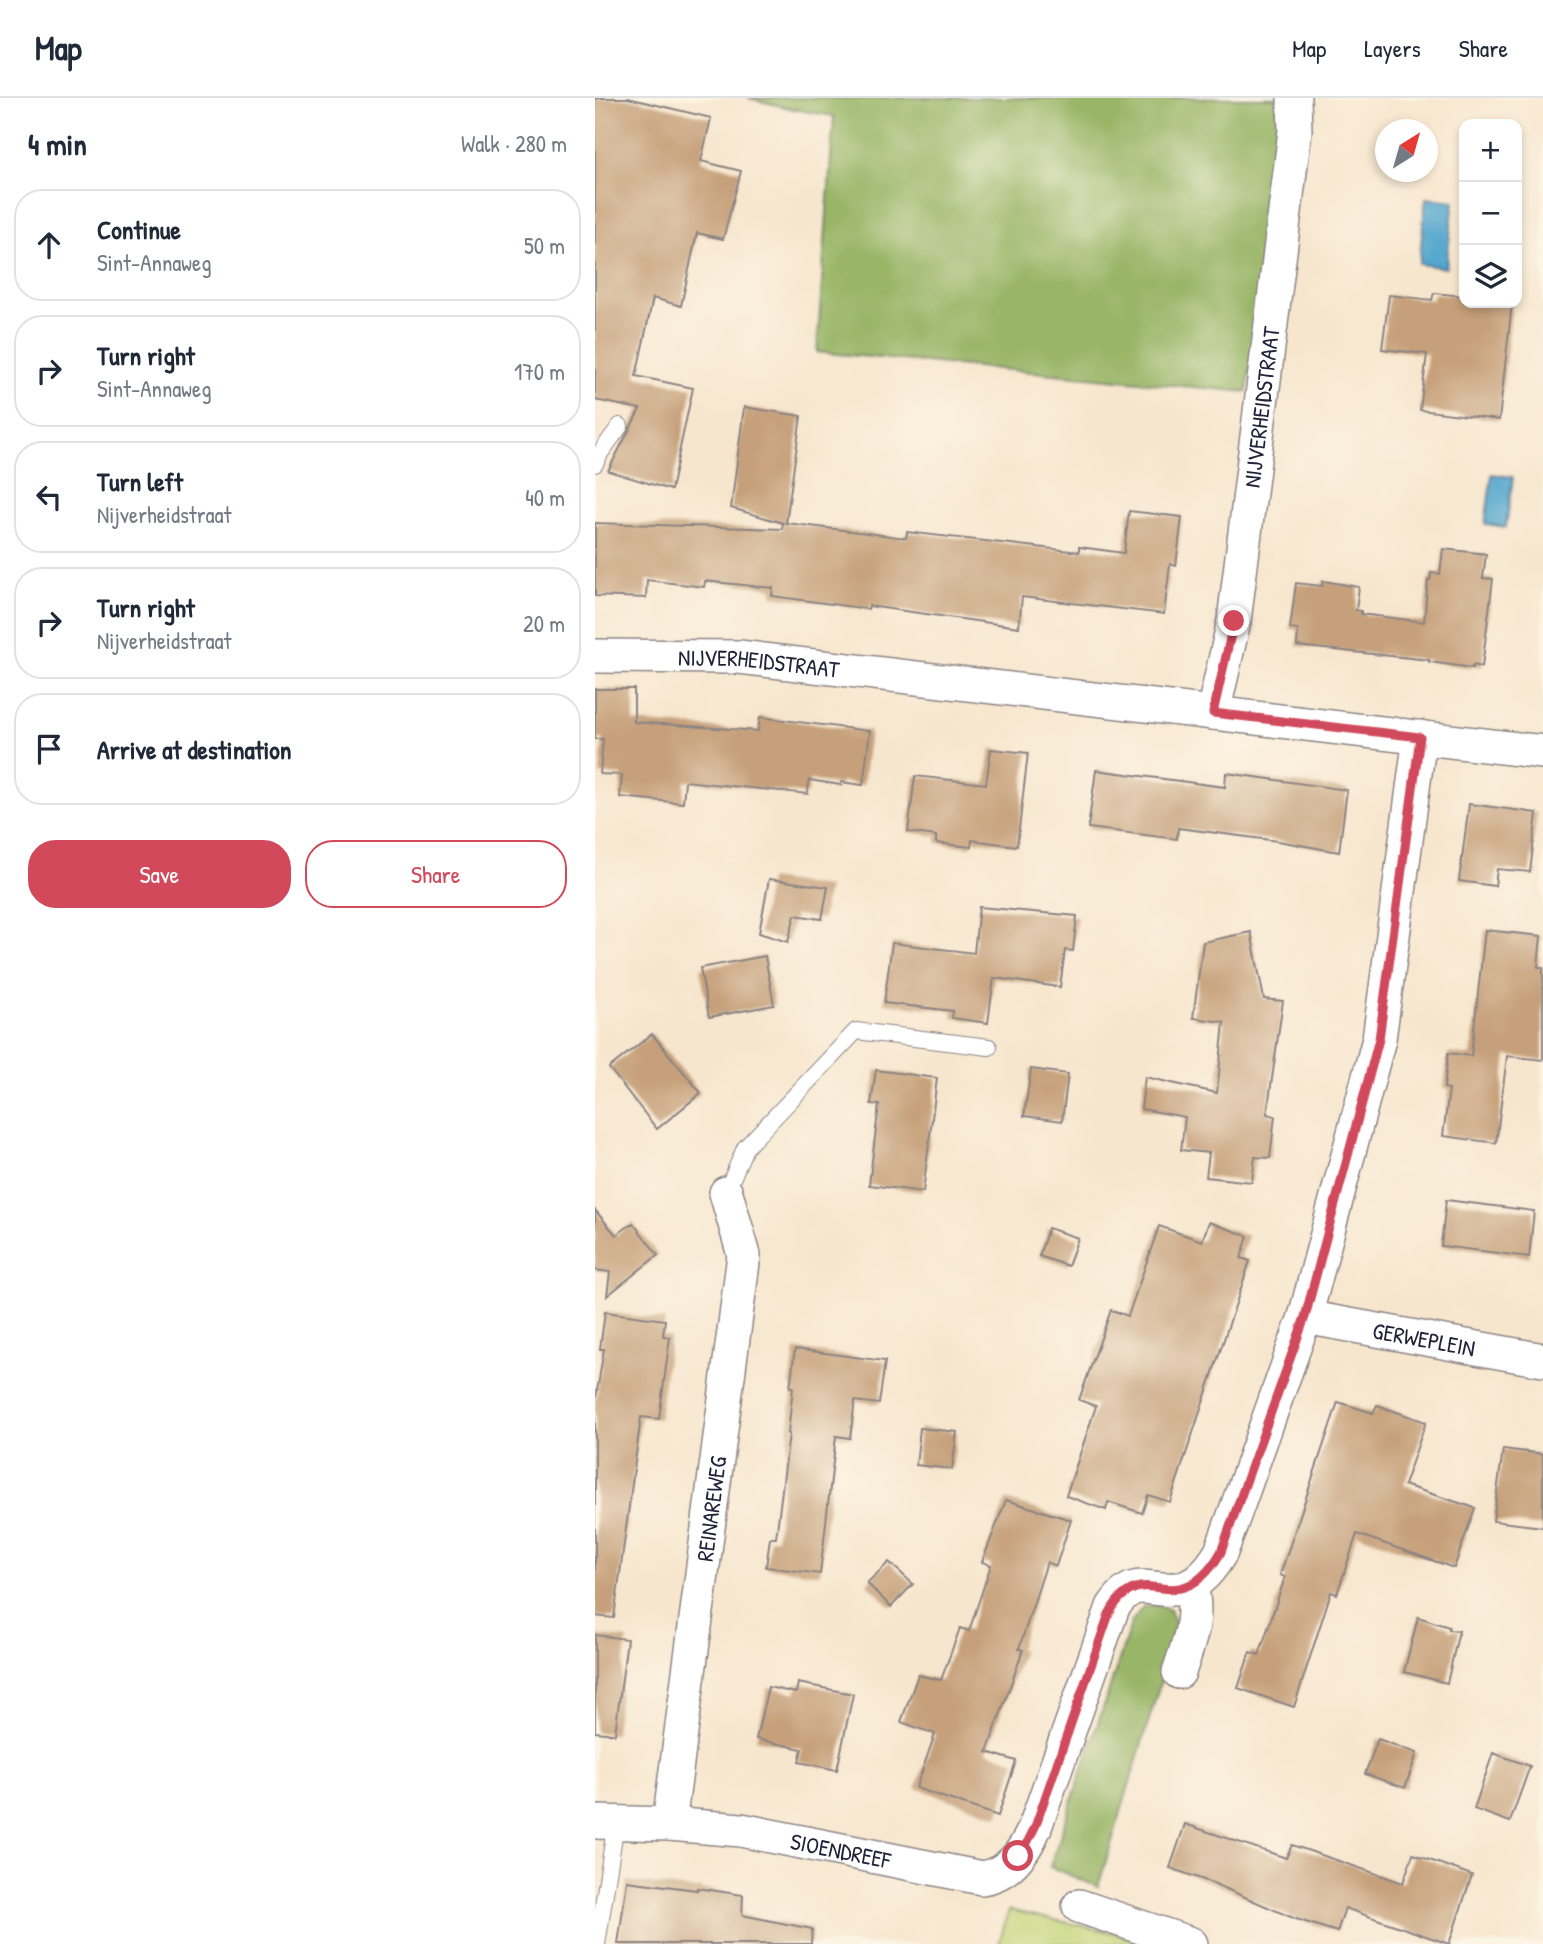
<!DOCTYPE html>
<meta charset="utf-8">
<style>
body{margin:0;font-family:"Patrick Hand",sans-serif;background:#f6f6f7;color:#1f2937}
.controls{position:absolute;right:21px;top:21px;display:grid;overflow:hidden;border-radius:14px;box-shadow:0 4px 10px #0003}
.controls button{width:63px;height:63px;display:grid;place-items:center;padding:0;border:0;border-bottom:2px solid #e0e1e3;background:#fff;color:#1f2937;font:35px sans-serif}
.compass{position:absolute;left:780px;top:21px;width:63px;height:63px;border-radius:50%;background:#fff;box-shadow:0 4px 10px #0003;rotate:37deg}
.stop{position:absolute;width:21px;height:21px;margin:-16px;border:5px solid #d1495b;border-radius:50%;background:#fff}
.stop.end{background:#d1495b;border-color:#fff;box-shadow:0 2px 7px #0008}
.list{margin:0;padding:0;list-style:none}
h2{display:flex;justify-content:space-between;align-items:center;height:91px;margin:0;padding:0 28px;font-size:30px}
h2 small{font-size:23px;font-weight:400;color:#747a83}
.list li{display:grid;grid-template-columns:46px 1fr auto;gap:21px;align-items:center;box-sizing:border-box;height:112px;margin:0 14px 14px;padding:0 14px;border:2px solid #e0e1e3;border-radius:28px}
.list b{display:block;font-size:26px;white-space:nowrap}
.list p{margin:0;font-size:23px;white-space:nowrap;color:#747a83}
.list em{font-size:23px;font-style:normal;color:#747a83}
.actions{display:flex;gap:14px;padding:21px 28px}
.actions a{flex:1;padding:16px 0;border:2px solid #d1495b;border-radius:28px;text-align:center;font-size:24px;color:#d1495b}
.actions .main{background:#d1495b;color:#fff}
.icon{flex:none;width:38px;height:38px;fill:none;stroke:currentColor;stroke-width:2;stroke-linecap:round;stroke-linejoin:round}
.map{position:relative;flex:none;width:948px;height:1846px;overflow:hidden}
header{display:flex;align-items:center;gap:42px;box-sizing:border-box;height:98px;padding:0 35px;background:#fff;border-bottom:2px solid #e0e1e3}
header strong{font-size:33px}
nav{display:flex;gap:38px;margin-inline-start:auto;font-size:24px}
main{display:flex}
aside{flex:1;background:#fff}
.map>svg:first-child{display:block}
.green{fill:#c2d578;stroke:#727c5a;stroke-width:2}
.forest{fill:#99b668;stroke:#5e6c52;stroke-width:2}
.water{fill:#53a6ce;stroke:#3a6484;stroke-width:2}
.building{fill:#c6a07a}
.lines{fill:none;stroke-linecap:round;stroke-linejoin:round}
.service-casing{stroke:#8c8484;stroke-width:18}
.minor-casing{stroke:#8c8484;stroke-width:36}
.service{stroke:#fff;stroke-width:16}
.minor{stroke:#fff;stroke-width:33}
.route{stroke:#d1495b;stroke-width:9}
.labels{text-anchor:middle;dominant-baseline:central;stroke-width:5;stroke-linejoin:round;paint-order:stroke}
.street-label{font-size:23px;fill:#22223b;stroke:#fcf5e5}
</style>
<header>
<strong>Map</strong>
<nav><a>Map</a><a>Layers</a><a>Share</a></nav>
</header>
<main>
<aside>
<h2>4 min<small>Walk · 280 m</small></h2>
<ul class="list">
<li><svg class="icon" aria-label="ahead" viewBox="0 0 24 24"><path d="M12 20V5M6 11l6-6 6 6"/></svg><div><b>Continue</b><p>Sint-Annaweg</p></div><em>50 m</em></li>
<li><svg class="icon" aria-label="right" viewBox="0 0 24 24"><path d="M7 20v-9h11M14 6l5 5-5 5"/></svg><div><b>Turn right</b><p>Sint-Annaweg</p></div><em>170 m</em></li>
<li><svg class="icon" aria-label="left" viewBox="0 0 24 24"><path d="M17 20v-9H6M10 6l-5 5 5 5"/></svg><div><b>Turn left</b><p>Nijverheidstraat</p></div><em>40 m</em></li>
<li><svg class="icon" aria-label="right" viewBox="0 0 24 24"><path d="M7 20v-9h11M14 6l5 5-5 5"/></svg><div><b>Turn right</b><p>Nijverheidstraat</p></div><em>20 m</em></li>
<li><svg class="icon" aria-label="arrive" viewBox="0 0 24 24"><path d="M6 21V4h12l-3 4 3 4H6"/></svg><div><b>Arrive at destination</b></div></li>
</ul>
<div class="actions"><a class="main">Save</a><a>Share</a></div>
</aside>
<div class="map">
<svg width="948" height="1846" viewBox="0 0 948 1846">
<rect width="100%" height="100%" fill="#fcf5e5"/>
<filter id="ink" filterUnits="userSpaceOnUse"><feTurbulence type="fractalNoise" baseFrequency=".0143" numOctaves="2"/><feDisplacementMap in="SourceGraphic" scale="14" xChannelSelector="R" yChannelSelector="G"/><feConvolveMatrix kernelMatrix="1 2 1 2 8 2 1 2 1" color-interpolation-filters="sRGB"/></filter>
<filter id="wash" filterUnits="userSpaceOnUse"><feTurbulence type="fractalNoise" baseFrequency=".00686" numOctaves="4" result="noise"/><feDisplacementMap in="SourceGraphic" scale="28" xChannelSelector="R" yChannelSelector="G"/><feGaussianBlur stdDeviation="1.57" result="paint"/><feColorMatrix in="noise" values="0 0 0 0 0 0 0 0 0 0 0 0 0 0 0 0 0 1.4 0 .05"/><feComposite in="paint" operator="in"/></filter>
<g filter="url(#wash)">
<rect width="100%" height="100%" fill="#f7e6ce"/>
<polygon class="green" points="414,1812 519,1835 552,1846 404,1846"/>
<g class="forest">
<polygon points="153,0 682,0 684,40 652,294 222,254 239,18 198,11"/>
<polygon points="561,1506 575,1512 582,1530 503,1789 455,1769 537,1523 548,1509"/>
</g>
<g class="water">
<polygon points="831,100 859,103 851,170 824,166"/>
<polygon points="897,376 918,379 911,429 890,426"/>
</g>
<g id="blocks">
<g class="building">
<polygon points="0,0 33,0 116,20 106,63 146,73 128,141 102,135 86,208 58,200 41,278 98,290 76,392 13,373 45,311 0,302"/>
<polygon points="869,192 869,205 917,205 904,322 825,312 832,256 787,251 794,197 837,202 839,195 869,198"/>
<polygon points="149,309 206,318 191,425 311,440 312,434 484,454 484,449 529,455 534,413 587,419 581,468 575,466 569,516 427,499 424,529 274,508 273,511 177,498 178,490 110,483 109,489 52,482 51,500 0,498 0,425 187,431 188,425 136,410"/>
<polygon points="848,451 891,456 888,480 898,481 887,569 878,567 878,570 834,564 834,562 702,548 703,532 695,531 701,485 727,488 728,483 764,489 761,512 766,513 766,516 829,524 833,482 835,482 836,475 845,476"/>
<polygon points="0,591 39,591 39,624 163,633 165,619 275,633 268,687 246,684 246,687 214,682 213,696 90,683 88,705 25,699 27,677 5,676 8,641 0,641"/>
<polygon points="396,651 433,655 422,748 377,742 376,749 341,745 341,738 313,734 320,678 391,686"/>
<polygon points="501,672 630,689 631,675 752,692 744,754 683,743 583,730 582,741 493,730"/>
<polygon points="874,706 942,715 935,774 902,771 900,788 864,783"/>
<polygon points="174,781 233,789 227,821 200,817 193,844 164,835"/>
<polygon points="384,809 482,818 478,853 470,852 465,889 399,880 393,925 357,920 358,913 289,905 297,845 379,855"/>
<polygon points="890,832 946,838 943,869 948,870 948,962 912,958 901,1045 848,1038 854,991 849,990 853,955 876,958"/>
<polygon points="656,834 669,901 688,903 672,1016 680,1018 675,1060 660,1059 657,1084 611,1079 614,1055 586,1052 590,1019 546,1011 550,979 622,995 629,924 598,920 608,844"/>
<polygon points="170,858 179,907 114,919 105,870"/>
<polygon points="57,936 106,995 62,1031 14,970"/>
<polygon points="436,971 473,976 467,1023 429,1018"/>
<polygon points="281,972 342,980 328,1094 274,1087 284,1007 276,1006"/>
<polygon points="851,1102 939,1113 934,1159 846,1148"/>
<polygon points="0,1112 21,1137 38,1125 63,1157 12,1198 15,1174 0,1172"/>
<polygon points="614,1124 653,1138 646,1160 655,1163 575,1404 553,1397 547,1415 513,1404 511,1412 471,1398 501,1308 484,1302 516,1212 533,1218 564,1128 607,1143"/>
<polygon points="453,1130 483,1140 473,1168 444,1158"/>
<polygon points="10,1214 70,1222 68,1238 75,1239 64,1321 46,1319 19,1520 0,1518 0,1306 9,1251 5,1251"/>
<polygon points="200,1251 290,1263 284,1306 260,1303 255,1340 241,1338 225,1476 171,1469 175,1440 181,1440 194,1336 193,1335 198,1289 195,1289"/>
<polygon points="743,1304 778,1315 782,1307 831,1324 809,1387 880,1410 859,1470 762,1436 742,1496 736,1494 699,1609 643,1590 655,1554 664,1557 690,1479 685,1477"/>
<polygon points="325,1330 362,1334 357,1371 321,1367"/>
<polygon points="908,1351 948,1356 948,1429 898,1423"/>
<polygon points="411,1402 476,1422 461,1468 452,1464 424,1551 428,1552 392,1654 421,1663 403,1718 321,1690 340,1636 306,1624 323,1577 346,1582 365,1530 374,1533 396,1467 387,1464"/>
<polygon points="294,1464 318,1486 296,1509 272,1485"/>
<polygon points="823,1519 854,1529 854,1532 864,1533 852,1585 809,1574"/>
<polygon points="0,1537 32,1541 20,1636 0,1634"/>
<polygon points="203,1585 258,1596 242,1672 204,1664 207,1651 161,1641 173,1589 201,1595"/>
<polygon points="783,1641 822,1655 810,1690 770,1676"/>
<polygon points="898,1655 935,1668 915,1724 879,1711"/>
<polygon points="590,1726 691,1760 697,1747 808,1785 818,1756 877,1777 854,1846 750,1810 742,1834 698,1820 620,1786 575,1770"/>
<polygon points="32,1783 102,1792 102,1790 148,1797 147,1817 217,1831 216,1846 23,1846"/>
</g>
</g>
</g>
<g filter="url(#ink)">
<use href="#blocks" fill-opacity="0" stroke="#8c8484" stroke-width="2"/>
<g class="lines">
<g class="service-casing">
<g id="service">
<polyline points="0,366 6,354 25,328"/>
<polyline points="131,1095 150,1050 261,933 394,949"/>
<polyline points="2,1846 21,1725"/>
</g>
</g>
<g class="minor-casing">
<g id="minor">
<path id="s1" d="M0,558l144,1 804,95"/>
<path id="s2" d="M618,615l21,-92 61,-490 -1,-33"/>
<path id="s3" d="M710,1219l238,43"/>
<path d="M584,1574c11,-34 20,-52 12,-88"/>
<path id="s4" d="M0,1724l74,2 72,6 241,48c27,-4 43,-27 53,-51l78,-220c23,-35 38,-12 68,-19 19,-4 31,-21 40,-36l84,-235 74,-278 41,-302"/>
<path id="s5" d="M74,1726l75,-569 -18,-62"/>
<polyline points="484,1808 596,1846"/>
</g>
</g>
<use href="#service" class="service"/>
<use href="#minor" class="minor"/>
</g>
</g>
<g class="lines" filter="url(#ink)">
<path class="route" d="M423,1758l7,-9 10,-20 74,-213c9,-17 22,-30 43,-27 10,1 19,3 28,1 19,-4 32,-20 41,-36l84,-235 74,-278 41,-302 -207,-24 21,-92"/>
</g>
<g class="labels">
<g class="street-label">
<text stroke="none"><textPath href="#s2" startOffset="310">NIJVERHEIDSTRAAT</textPath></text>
<text stroke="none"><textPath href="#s1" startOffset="164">NIJVERHEIDSTRAAT</textPath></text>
<text stroke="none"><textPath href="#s3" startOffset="121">GERWEPLEIN</textPath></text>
<text stroke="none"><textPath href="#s5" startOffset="318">REINAREWEG</textPath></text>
<text stroke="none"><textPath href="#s4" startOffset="248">SIOENDREEF</textPath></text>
</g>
</g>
</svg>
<div class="controls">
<button>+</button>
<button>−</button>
<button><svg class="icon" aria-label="layers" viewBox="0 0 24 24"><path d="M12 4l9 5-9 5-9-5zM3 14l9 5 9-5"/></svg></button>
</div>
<svg class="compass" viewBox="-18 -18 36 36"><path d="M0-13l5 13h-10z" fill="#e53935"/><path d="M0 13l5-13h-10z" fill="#747a83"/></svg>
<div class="stop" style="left:423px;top:1758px"></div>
<div class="stop end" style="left:639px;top:523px"></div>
</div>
</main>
